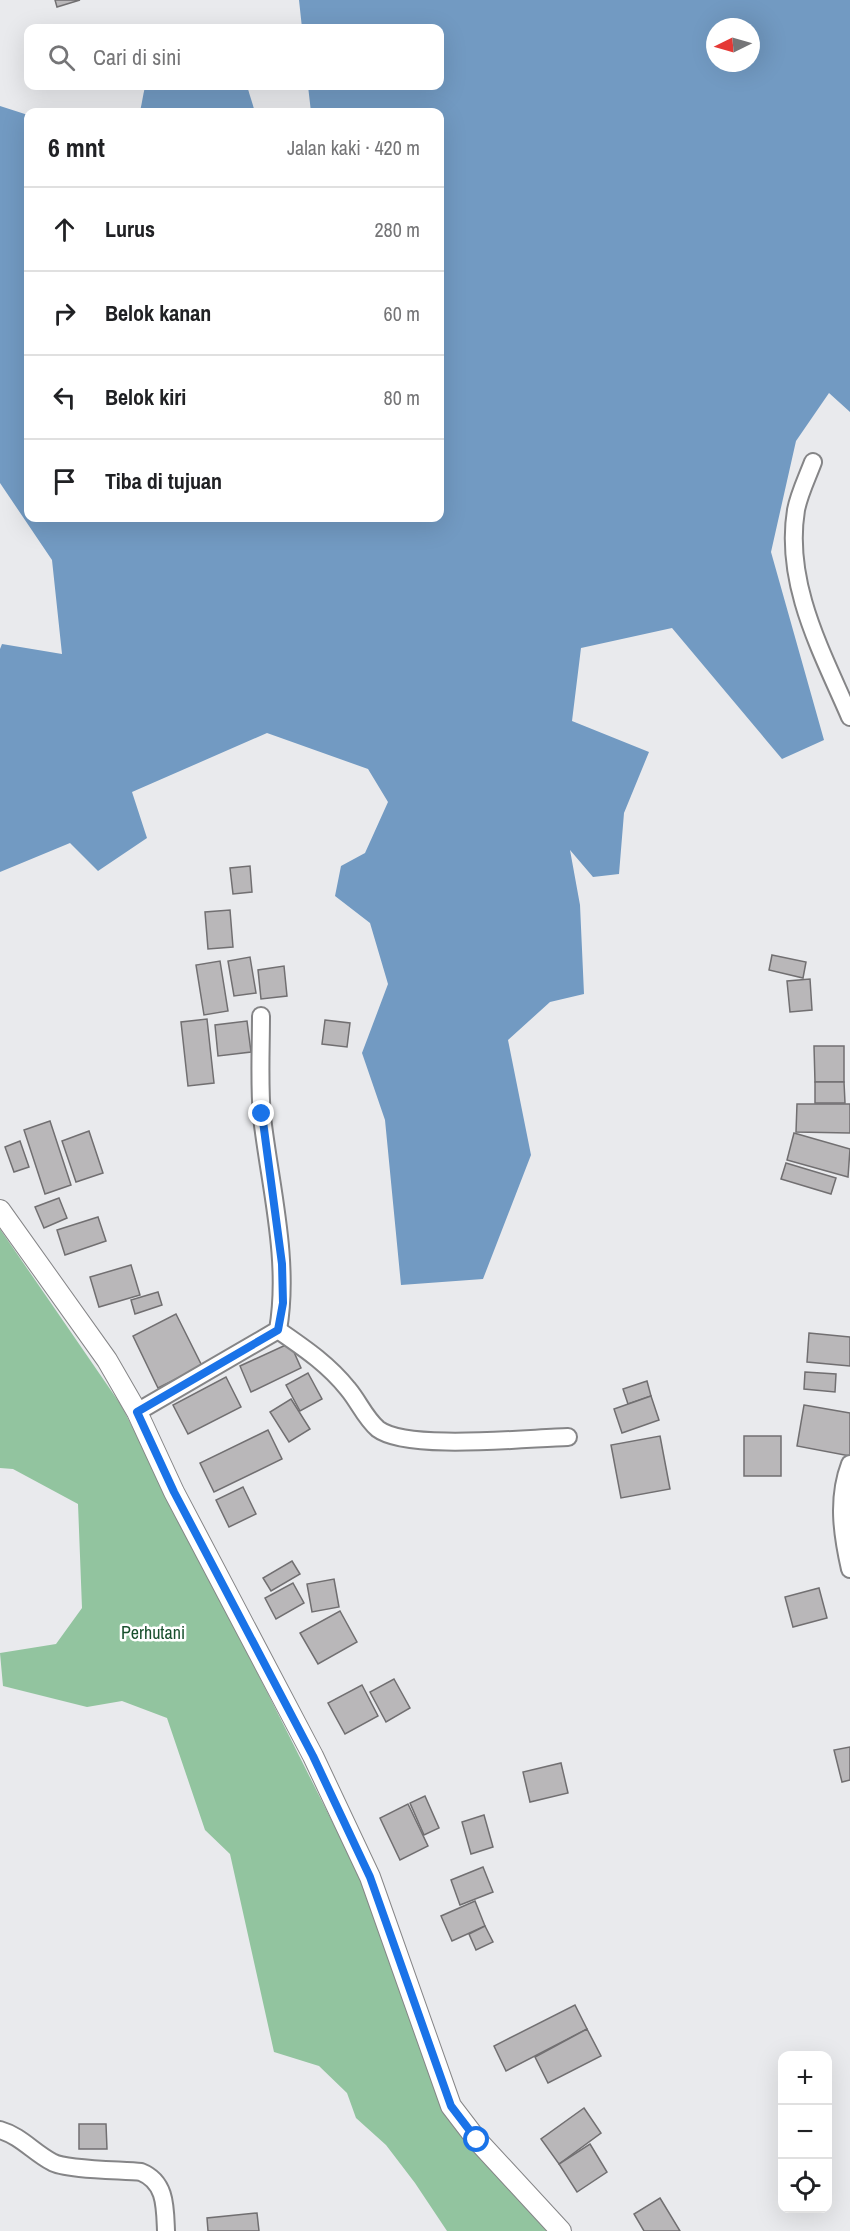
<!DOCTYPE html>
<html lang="id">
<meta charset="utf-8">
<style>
body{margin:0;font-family:"Archivo Narrow",sans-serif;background:#f6f6f6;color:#202124}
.controls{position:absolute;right:18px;bottom:18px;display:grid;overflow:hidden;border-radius:12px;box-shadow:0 6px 24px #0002}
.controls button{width:54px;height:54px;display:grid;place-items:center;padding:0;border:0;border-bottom:2px solid #e0e0e0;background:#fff;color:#202124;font:30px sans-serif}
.compass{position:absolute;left:706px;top:18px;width:54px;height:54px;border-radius:50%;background:#fff;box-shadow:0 6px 24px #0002;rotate:265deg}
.stop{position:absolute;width:18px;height:18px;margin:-14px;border:4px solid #1a73e8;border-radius:50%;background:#fff}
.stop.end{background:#1a73e8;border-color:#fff;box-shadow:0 2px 6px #0008}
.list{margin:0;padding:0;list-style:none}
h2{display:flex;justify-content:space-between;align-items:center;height:78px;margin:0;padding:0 24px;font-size:26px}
h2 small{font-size:20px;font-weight:400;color:#757577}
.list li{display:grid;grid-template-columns:39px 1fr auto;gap:18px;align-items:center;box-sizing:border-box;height:84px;padding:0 24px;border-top:2px solid #e0e0e0}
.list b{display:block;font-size:22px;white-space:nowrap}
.list em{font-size:20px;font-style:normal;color:#757577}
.icon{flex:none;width:33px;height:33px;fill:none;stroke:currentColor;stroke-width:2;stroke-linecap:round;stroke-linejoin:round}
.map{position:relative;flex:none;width:850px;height:2231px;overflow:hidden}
.search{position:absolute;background:#fff;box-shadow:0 6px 24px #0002;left:24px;top:24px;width:420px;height:66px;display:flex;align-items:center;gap:15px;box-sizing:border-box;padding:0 21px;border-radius:12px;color:#757577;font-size:22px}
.panel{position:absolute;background:#fff;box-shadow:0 6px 24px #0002;left:24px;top:108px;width:420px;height:414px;border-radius:12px}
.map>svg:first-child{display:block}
.forest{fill:#92c49f}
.water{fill:#729ac2;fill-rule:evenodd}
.building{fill:#b9b7b9;stroke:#716f71;stroke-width:1.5}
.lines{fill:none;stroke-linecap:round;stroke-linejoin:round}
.minor-casing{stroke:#858587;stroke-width:20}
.tertiary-casing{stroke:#858587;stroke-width:22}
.minor{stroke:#fff;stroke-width:16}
.tertiary{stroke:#fff;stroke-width:20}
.route{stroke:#1a73e8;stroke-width:8}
.labels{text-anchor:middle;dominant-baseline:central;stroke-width:5;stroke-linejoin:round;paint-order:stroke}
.park-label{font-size:18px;fill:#18502d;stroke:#fff}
</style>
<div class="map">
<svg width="850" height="2231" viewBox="0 0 850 2231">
<rect width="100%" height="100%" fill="#e9eaed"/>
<polygon class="forest" points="0,1229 121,1405 242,1642 362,1881 443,2107 549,2231 447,2231 415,2183 386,2145 356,2118 347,2093 319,2066 274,2052 230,1854 205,1830 167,1718 122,1701 87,1707 3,1686 0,1653 56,1644 82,1608 78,1504 13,1469 0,1468"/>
<g class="water">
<path d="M299,0h551v412l-21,-19 -33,48 -25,111 53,188 -42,19 -110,-131 -91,20 -9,73 77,31 -25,61 -5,61 -26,3 -23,-27 10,55 4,89 -34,8 -42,38 23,115 -48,124 -82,6 -16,-165 -23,-67 26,-69 -18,-61 -35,-27 6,-30 24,-13 23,-51 -20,-33 -101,-36 -135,59 15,46 -49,33 -28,-28 -70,29v-223l2,-5 60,10 -10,-94 -52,-77v-377l28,9v403h412v-406h-129l-3,-26h132v-58h-138zM715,27h36v36h-36z"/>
<polygon points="145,86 247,86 255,112 140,112"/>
</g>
<g class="building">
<polygon points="55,0 80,0 57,7"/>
<polygon points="250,866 252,892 233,894 230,868"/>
<polygon points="230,910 233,947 208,949 205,912"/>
<polygon points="772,955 806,962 803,978 769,970"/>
<polygon points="250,957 256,993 234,996 228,961"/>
<polygon points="220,961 228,1011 204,1015 196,965"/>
<polygon points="284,966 287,996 261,999 258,970"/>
<polygon points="810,979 812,1010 790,1012 787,981"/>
<polygon points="207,1019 214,1083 188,1086 181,1022"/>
<polygon points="325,1020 350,1023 347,1047 322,1044"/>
<polygon points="247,1021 251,1052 218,1056 215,1025"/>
<polygon points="814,1046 844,1046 844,1082 815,1082"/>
<polygon points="815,1082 844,1082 845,1103 815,1103"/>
<polygon points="797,1104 850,1104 850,1133 796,1132"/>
<polygon points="50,1121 71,1185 45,1194 24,1130"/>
<polygon points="89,1131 103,1173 76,1182 62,1141"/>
<polygon points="794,1133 850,1149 848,1177 787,1160"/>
<polygon points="20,1141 29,1167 14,1172 5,1147"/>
<polygon points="786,1163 836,1178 831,1194 781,1179"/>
<polygon points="59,1198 67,1218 44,1228 35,1207"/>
<polygon points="98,1217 106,1241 65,1255 57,1230"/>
<polygon points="131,1265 140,1295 99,1307 90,1277"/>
<polygon points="158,1292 162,1305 135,1314 131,1300"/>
<polygon points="176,1314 202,1366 158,1388 133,1336"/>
<polygon points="809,1333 850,1337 850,1366 807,1362"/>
<polygon points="290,1343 301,1368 251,1392 240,1366"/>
<polygon points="805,1372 836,1374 835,1392 804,1389"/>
<polygon points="308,1373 322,1399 300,1411 286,1385"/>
<polygon points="226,1377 241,1407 188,1434 173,1405"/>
<polygon points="647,1381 651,1396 628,1404 623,1389"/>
<polygon points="651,1396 659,1420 622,1433 614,1409"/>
<polygon points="291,1399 310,1429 289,1442 270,1412"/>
<polygon points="804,1405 850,1413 850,1456 797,1446"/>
<polygon points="268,1430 282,1459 214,1492 200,1463"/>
<polygon points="660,1436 670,1489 621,1498 611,1445"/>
<rect x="744" y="1436" width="37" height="40"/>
<polygon points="243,1487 256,1514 229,1527 216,1500"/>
<polygon points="292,1561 300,1574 271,1591 263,1578"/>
<polygon points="334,1579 339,1607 312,1612 307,1584"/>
<polygon points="293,1583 304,1603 276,1619 265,1598"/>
<polygon points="819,1588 827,1618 793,1627 785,1597"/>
<polygon points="340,1611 357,1642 318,1664 300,1633"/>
<polygon points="394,1679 410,1708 386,1722 370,1692"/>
<polygon points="362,1685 378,1716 345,1734 328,1703"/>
<polygon points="850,1747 850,1780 842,1782 834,1750"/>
<polygon points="561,1763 568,1793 530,1802 523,1772"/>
<polygon points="425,1796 439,1828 424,1835 410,1803"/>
<polygon points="408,1804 428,1846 400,1860 380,1818"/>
<polygon points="484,1815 493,1847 471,1854 462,1822"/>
<polygon points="483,1867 493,1892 460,1905 451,1880"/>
<polygon points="475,1901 485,1926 452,1941 441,1916"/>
<polygon points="485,1926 493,1942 476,1950 469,1934"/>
<polygon points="575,2005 587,2029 506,2071 494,2046"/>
<polygon points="587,2029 601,2056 548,2083 535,2057"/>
<polygon points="584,2108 601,2133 559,2164 541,2139"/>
<polygon points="79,2124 106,2124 107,2149 79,2149"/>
<polygon points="590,2144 607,2172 577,2192 559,2164"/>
<polygon points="660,2198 680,2231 644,2231 634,2214"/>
<polygon points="257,2213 259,2231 208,2231 207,2218"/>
</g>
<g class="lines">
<g class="minor-casing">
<g id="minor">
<path d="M813,462c-6,16 -14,32 -17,48 -12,74 26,142 54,207"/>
<path d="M278,1330c26,18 50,34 70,59 11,13 17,29 30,40 29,22 149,9 190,8"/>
<path d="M137,1412l141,-82c12,-70 -8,-144 -16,-213 -3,-33 -1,-68 -1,-101"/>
<path d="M850,1464c-13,34 -8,70 0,105"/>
<path d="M0,2130c21,6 33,22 52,32 13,8 70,8 89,10 25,10 24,35 25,59"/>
</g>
</g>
<g class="tertiary-casing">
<polyline id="tertiary" points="0,1210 107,1360 137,1412 174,1492 313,1756 370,1877 451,2106 477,2140 561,2231"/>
</g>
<use href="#minor" class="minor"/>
<use href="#tertiary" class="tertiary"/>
</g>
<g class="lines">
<polyline class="route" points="262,1114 282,1264 283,1303 278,1330 137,1412 174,1492 313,1756 370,1877 451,2106 477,2140"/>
</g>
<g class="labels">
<g class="park-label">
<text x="153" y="1632">Perhutani</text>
</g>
</g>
</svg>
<div class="controls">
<button>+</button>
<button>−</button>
<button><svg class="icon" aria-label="locate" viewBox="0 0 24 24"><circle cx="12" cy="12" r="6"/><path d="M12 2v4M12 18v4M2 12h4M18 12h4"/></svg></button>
</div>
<svg class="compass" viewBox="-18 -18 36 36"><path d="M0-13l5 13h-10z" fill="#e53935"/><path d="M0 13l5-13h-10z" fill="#757577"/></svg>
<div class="stop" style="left:477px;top:2140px"></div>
<div class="stop end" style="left:262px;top:1114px"></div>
<div class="search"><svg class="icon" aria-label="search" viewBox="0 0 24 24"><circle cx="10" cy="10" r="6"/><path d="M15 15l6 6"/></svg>Cari di sini</div>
<section class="panel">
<h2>6 mnt<small>Jalan kaki · 420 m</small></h2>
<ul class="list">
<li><svg class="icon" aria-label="ahead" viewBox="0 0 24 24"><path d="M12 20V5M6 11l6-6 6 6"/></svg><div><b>Lurus</b></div><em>280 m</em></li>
<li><svg class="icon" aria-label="right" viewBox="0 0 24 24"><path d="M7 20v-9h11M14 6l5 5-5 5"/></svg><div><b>Belok kanan</b></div><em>60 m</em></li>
<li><svg class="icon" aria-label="left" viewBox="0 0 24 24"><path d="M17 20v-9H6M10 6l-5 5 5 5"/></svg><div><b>Belok kiri</b></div><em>80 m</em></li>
<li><svg class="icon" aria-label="arrive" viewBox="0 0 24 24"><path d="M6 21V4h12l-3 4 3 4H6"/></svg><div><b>Tiba di tujuan</b></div></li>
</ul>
</section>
</div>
